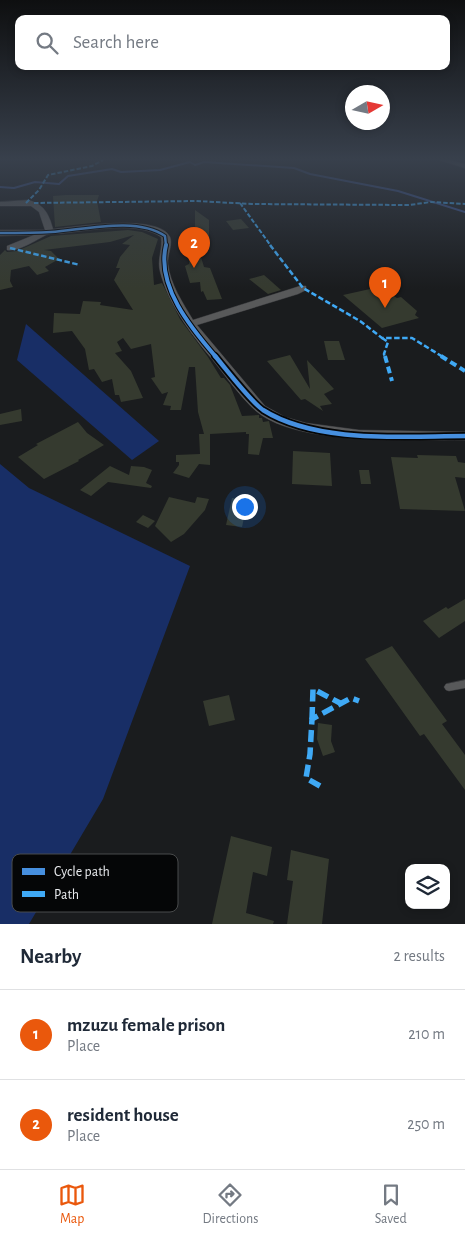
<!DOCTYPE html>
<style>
body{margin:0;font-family:"Alegreya Sans",sans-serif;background:#f6f6f7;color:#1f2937}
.controls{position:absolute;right:15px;bottom:15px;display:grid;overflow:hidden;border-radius:10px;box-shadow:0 2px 8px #0003}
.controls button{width:45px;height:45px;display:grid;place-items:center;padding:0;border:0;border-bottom:1px solid #e0e1e3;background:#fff;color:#1f2937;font:25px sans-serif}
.compass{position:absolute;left:345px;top:85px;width:45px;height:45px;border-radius:50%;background:#fff;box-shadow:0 2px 8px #0003;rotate:81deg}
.you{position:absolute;left:244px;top:506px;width:18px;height:18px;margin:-12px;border:4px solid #fff;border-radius:50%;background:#1a73e8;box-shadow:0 0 0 8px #1a73e833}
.badge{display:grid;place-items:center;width:32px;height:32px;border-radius:50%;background:#ea580c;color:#fff;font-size:16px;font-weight:700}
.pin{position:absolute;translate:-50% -41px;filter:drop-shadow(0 1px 2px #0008)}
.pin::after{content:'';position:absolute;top:26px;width:18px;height:15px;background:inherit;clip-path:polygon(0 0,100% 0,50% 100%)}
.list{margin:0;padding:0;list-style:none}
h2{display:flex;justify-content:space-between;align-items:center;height:65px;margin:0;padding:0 20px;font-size:21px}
h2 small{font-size:16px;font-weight:400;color:#747a83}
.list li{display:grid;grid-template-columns:32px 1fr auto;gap:15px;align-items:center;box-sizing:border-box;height:90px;padding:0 20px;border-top:1px solid #e0e1e3}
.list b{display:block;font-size:19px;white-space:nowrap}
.list p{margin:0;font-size:16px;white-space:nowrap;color:#747a83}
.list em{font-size:16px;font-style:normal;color:#747a83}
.icon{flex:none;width:28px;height:28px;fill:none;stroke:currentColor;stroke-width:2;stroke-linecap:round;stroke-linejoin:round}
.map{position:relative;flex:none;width:465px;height:924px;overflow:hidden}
.search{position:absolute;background:#fff;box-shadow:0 2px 8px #0003;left:15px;right:15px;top:15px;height:55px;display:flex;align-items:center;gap:12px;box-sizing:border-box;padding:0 18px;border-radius:10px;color:#747a83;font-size:19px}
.sheet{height:245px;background:#fff}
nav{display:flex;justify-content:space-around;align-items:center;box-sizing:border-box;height:70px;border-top:1px solid #e0e1e3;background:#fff;font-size:14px;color:#747a83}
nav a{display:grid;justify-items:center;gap:2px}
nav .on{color:#ea580c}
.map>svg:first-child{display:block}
.green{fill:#182e66}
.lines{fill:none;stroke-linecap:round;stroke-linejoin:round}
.stream{stroke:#3a5596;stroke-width:2}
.building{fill:#353a2f}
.service-casing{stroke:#36373a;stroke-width:1}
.minor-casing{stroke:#36373a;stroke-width:1}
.service{fill:#58595a;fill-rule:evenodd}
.minor{fill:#58595a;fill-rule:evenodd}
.quiet-far3{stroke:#3fa9f5;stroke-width:2;stroke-dasharray:4.5 2;stroke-linecap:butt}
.quiet-far2{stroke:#3fa9f5;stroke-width:2.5;stroke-dasharray:5.5 2.5;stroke-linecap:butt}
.quiet-far1{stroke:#3fa9f5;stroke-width:4;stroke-dasharray:7 4;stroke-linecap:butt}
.quiet{stroke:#3fa9f5;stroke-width:5.5;stroke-dasharray:12 5.5;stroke-linecap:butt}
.cycleway-far2-casing{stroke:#050607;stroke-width:4.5}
.cycleway-far1-casing{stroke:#050607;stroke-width:6}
.cycleway-casing{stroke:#050607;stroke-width:8}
.cycleway-far2{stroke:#468fdf;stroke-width:2.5}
.cycleway-far1{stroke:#468fdf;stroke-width:4}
.cycleway{stroke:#468fdf;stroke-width:4.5}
.key{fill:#050607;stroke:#494b4c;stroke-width:1}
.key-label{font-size:14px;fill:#e9ebee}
</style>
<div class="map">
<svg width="465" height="924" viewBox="0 0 465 924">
<rect width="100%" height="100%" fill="#1a1c1e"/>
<g class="green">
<polygon points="26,324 159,441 132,460 17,360"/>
<polygon points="0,464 29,488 190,566 103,799 29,924 0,924"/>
</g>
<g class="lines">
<polyline class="stream" points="0,187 14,188 35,182 59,184 68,176 112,169 121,172 160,170 190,162 195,165 204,162 294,168 310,174 398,191 465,212"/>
</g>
<g class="building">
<polygon points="66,195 99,195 97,201 101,222 55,227 53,196"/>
<polygon points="195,210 209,220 209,243 195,243"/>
<polygon points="241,219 249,228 233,230 226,221"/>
<polygon points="128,230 142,232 158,239 152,258 154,285 162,283 180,319 208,357 221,378 224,378 230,385 242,416 259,415 259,418 262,418 263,422 269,421 273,438 263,438 259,455 248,454 249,434 246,434 246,432 210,434 210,465 199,464 189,478 173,473 179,465 179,462 176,462 176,455 200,454 199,434 204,434 198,412 195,367 189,367 181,410 170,410 171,406 163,405 168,392 162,394 151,378 155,377 151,344 131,349 123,338 117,342 122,351 115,353 131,371 143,398 121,402 119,395 115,395 112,379 102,382 94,369 89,370 85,349 72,331 53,333 54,313 80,314 83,301 101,302 100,305 133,310 114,280 120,268 116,268 120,257 130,245 122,244 134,235 110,242 44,250 51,251 59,259 45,267 49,271 37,275 29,266 11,270 10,281 13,287 0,290 0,255 5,250 7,252 17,251 51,236"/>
<polygon points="190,254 200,254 204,267 210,268 222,299 207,300 203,291 201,292 200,282 190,283 185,266 189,264"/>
<polygon points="264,275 281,290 268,294 249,279"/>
<polygon points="379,287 397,298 401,297 417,311 415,315 419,318 382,328 343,295"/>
<polygon points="324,341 339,341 345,360 328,360"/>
<polygon points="290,355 310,389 307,360 334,389 324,394 332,404 320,406 323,411 305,399 301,400 267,361"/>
<polygon points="21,409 22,421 0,425 0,414"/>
<polygon points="78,422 87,433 104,445 78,460 79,461 44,479 18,457 38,445 36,444"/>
<polygon points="293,451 330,453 332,486 292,484"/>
<polygon points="417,455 456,456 458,462 465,463 465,478 455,477 465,511 400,509 391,457 418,458"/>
<polygon points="110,466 129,475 131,466 144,467 152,470 146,483 152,486 151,488 108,482 91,496 80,490"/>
<polygon points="359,470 369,470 371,484 361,484"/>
<polygon points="169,497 195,503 197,497 209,499 205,510 184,534 171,542 155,526"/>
<polygon points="232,498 248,500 242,527 226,525"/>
<polygon points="143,515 155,521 148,528 136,522"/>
<polygon points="465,599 465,621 439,638 423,621 446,607 448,609"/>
<polygon points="392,646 447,721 442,724 465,755 465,790 424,734 420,736 365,659"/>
<polygon points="229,695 235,720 209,726 203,701"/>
<polygon points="318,723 332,725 331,741 335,752 323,756 317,739"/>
<polygon points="231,836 272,847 267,876 253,872 246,913 274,921 273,924 212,924"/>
<polygon points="291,850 329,859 322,924 287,924 293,881 287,880"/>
</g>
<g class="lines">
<g class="service-casing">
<polygon id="service" points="465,680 465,688 449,691 446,690 444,687 446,684"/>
</g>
<g class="minor-casing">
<g id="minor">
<polygon points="439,160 449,160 465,164 465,168"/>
<path d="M28,200c16,4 21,14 25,29 22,-2 106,-16 117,8 3,8 -3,18 -2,27 2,20 15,39 25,56l107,-34h6v4l-8,4 -101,31 68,81 20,11 21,6 53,7 106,2v8c-52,0 -169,6 -209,-29 -14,-12 -32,-37 -44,-52 -21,-25 -44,-55 -52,-88 -3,-12 3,-22 1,-34 -23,-16 -68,-7 -96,-4 -5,1 -14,0 -19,2 -10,5 -27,17 -39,15v-4l27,-11 -34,1v-6h45l-6,-18 -8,-6h-31v-4z"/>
</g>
</g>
<use href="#service" class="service"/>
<use href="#minor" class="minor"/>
<g class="quiet-far3">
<polyline points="26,203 39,190 48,175 92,166 103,160"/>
<polyline points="34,203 196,201 252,204 409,205 431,202 465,204"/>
<polyline points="240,203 271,246"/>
</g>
<g class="quiet-far2">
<polyline points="270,245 303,288 360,321 382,338 412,338 443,357"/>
<polyline points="10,248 80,265"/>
<polyline points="382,338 388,342 384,354 385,357"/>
</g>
<g class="quiet-far1">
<polyline points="385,356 392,381"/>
<polyline points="441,356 465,371"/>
</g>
<g class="quiet">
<polyline points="312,719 313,689 340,703"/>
<polyline points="320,786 306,778 310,754 312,719 351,698 359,701"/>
</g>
<g class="cycleway-far2-casing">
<path id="cycleway-far2" d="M0,233c17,0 34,0 51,-1 32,-2 86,-16 114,4l1,10"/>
</g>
<g class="cycleway-far1-casing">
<path id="cycleway-far1" d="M166,245c-10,41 25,83 50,112"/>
</g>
<g class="cycleway-casing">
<path id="cycleway" d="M215,356c11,13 36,46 48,54 54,34 141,26 202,26"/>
</g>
<use href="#cycleway-far2" class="cycleway-far2"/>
<use href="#cycleway-far1" class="cycleway-far1"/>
<use href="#cycleway" class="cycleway"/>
</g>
<linearGradient id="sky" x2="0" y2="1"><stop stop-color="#0e0f10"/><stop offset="0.55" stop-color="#38404c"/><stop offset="1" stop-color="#38404c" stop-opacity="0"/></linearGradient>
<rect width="465" height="289" fill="url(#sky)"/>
<rect x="12" y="854" width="166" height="58" rx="8" class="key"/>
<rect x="22" y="868" width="23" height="7" fill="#468fdf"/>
<rect x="22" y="891" width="23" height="6" fill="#3fa9f5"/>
<g class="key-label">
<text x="54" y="876">Cycle path</text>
<text x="54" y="899">Path</text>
</g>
</svg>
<div class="controls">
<button><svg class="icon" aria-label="layers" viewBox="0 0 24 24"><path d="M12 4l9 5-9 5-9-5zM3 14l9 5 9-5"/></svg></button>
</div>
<svg class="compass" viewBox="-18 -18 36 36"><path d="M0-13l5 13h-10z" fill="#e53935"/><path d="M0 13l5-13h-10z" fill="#747a83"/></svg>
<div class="you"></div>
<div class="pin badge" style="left:385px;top:308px">1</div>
<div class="pin badge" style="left:194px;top:268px">2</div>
<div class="search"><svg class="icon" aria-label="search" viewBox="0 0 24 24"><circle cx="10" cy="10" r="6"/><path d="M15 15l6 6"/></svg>Search here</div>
</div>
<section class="sheet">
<h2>Nearby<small>2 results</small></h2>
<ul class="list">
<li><span class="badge">1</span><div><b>mzuzu female prison</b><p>Place</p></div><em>210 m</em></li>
<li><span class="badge">2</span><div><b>resident house</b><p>Place</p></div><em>250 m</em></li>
</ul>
</section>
<nav>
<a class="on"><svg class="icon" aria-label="map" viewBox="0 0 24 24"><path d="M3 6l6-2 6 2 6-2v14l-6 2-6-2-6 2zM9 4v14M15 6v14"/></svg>Map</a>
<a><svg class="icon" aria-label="directions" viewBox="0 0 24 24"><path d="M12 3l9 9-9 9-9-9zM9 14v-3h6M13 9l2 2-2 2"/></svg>Directions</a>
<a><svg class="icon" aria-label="saved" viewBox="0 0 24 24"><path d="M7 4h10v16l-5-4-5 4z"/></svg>Saved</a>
</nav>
